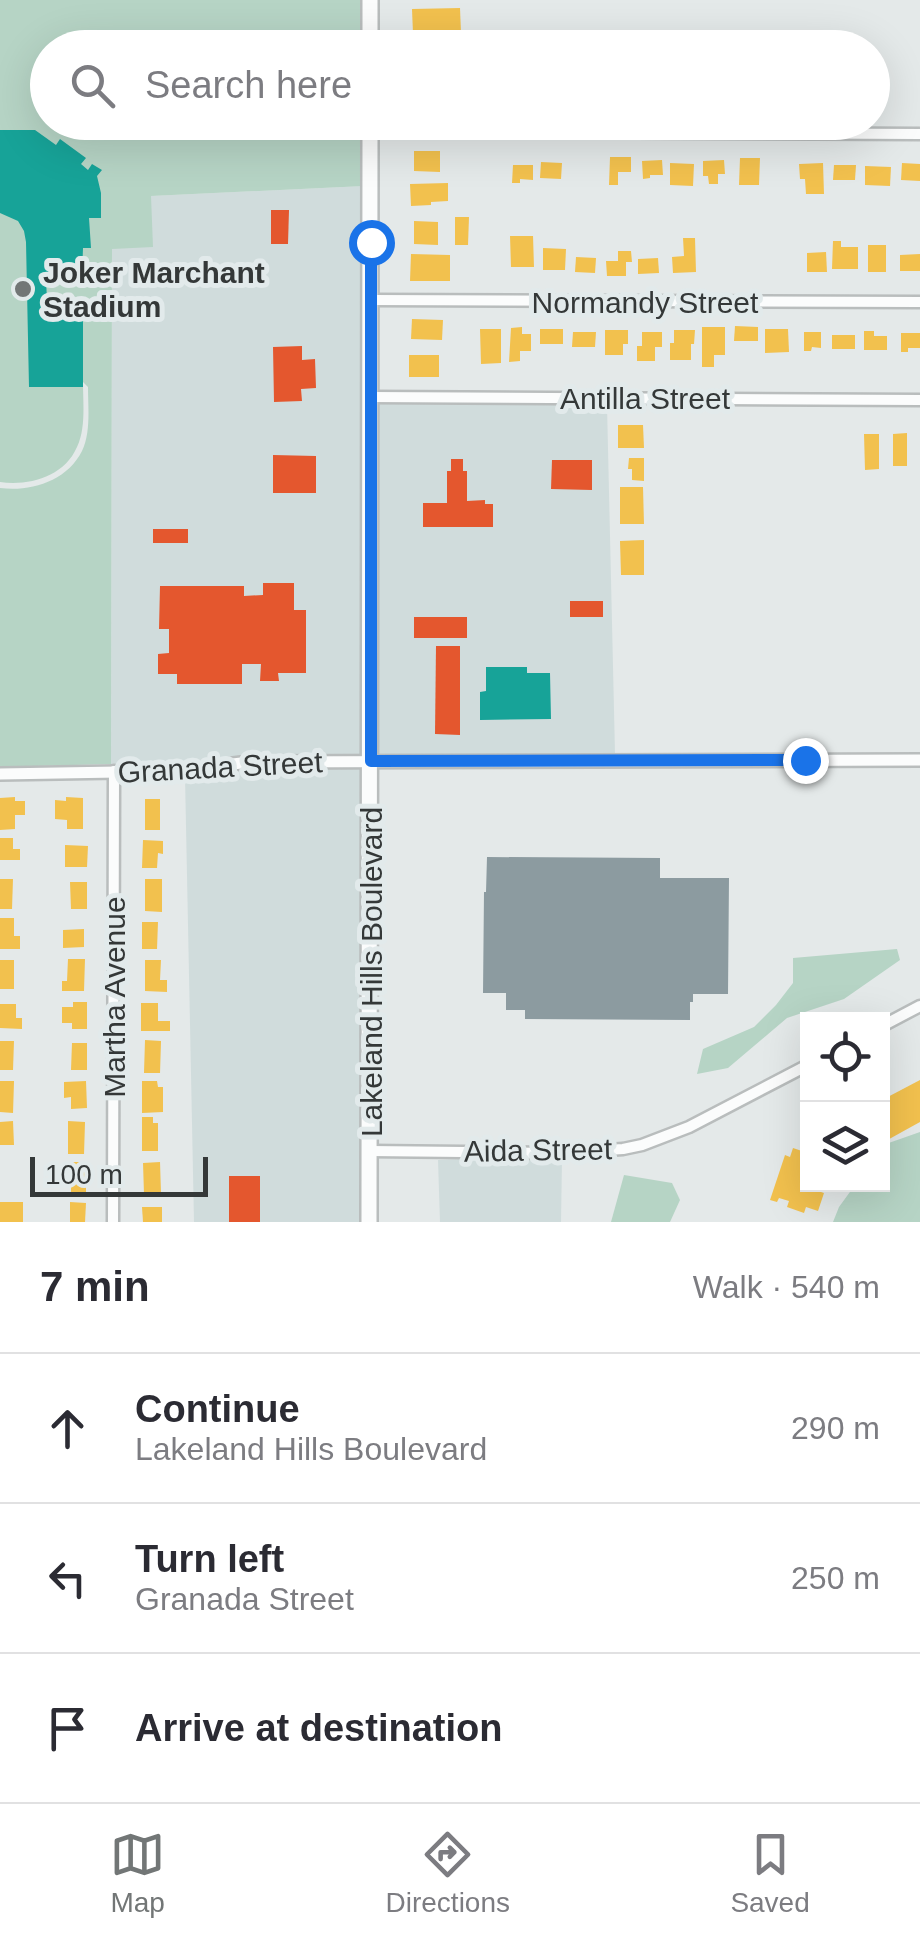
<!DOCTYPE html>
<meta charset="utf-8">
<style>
body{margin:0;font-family:Arial,sans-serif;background:#f7f7f7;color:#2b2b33}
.controls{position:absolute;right:30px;bottom:30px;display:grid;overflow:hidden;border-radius:0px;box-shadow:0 10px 40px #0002}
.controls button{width:90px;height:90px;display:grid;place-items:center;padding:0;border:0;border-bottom:2px solid #e1e1e2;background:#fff;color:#2b2b33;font:50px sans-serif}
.scale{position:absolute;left:30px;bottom:25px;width:178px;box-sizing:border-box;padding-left:10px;border:5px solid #343838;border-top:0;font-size:28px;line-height:35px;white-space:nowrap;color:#343838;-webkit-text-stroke:8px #e2eaeb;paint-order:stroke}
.stop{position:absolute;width:30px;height:30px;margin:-22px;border:8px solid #1a73e8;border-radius:50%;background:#fff}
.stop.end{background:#1a73e8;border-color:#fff;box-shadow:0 2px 10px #0008}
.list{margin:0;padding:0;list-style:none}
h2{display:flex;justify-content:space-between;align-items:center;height:130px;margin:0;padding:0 40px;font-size:42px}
h2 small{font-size:32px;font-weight:400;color:#7c7c81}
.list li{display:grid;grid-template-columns:65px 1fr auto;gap:30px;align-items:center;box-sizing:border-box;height:150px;padding:0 40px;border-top:2px solid #e1e1e2}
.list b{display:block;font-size:38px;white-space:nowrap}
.list p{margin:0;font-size:32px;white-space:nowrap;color:#7c7c81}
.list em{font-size:32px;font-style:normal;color:#7c7c81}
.icon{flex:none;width:55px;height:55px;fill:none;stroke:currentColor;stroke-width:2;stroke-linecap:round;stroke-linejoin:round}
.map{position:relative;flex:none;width:920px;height:1222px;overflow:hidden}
.search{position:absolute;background:#fff;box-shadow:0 10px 40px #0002;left:30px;right:30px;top:30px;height:110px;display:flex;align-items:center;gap:25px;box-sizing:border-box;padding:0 35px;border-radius:55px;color:#7c7c81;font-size:38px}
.sheet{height:580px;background:#fff}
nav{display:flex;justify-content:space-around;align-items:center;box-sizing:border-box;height:140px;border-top:2px solid #e1e1e2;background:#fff;font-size:28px;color:#7c7c81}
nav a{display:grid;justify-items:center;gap:5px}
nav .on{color:#727676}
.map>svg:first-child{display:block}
.built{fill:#d0dcdc}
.green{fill:#b6d4c5}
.homes{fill:#f2c14e}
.shops{fill:#e4572e}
.public{fill:#17a398}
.building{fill:#8c9ba0}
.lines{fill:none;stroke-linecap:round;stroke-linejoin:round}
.minor-casing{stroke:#b9bdbd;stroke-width:15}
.tertiary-casing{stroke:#b9bdbd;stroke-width:16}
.primary-casing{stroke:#b9bdbd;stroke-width:20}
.minor{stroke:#fbfcfc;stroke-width:10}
.tertiary{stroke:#fbfcfc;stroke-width:11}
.primary{stroke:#fbfcfc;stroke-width:15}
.route{stroke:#1a73e8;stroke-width:12}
.poi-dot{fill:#727676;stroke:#e2eaeb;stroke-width:4}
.labels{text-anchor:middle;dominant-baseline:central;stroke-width:10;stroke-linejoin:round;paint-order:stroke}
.poi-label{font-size:30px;font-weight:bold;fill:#343838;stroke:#e2eaeb;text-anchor:start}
.street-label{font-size:30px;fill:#343838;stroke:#e2eaeb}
</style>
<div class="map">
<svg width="920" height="1222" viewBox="0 0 920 1222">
<rect width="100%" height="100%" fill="#e4e9e9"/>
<g class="built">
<polygon points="364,186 365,754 249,755 177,764 111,764 112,248 151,196"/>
<polygon points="376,404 607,405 615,754 377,754"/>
<polygon points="365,768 363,1222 194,1222 185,776 250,769"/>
<polygon points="461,1159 562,1159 561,1222 440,1222 438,1160"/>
</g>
<g class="green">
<path d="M0,0h364v47l-316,1v74l316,1v63l-213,10 2,51 -41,2 -1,515 -111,3v-279c31,4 67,-7 82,-37 9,-19 6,-44 6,-64l-5,-5c0,21 3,46 -6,65 -13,30 -48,39 -77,35z"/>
<polygon points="897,949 900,960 844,999 787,1018 728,1068 697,1074 703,1049 754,1027 776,1005 793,983 793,958"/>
<polygon points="920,1132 920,1222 833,1222 839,1207 855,1185 882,1184 883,1145"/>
<polygon points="624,1175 672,1183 680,1200 670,1222 611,1222"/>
</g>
<g class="homes">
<polygon points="460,8 461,33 413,34 412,9"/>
<polygon points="414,151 440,151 440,172 414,171"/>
<polygon points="610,157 631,157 631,172 618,172 618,185 609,185"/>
<polygon points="740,158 760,158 759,185 739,185"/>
<polygon points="662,160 663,175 650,175 650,178 643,179 642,161"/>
<polygon points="724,160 725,174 718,174 718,184 709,184 708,176 703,176 703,161"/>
<polygon points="541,162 562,163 561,179 540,178"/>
<polygon points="670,163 694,164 693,186 670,185"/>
<polygon points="823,163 824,194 806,194 805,179 800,179 799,164"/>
<polygon points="902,163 920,164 920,181 901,180"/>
<polygon points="513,165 533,165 533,180 520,179 520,183 512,183"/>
<polygon points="834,165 856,165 855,180 833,180"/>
<polygon points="865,166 891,167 890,186 865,185"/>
<polygon points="448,183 448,201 431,202 431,205 411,206 410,184"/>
<polygon points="455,217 469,217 468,245 455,245"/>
<polygon points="414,221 438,222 438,245 414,244"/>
<polygon points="510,236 533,236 534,267 511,267"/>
<polygon points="683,238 695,238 696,272 673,273 672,257 684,256"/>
<polygon points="833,241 841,241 841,247 858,247 858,269 832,269"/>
<rect x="868" y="245" width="18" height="27"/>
<polygon points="543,248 566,249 565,270 543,270"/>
<polygon points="618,251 631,251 632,262 626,262 626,276 607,276 606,261 618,261"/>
<polygon points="826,252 827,272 807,272 807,253"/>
<polygon points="411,254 450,255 450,281 410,281"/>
<polygon points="920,254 920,271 900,271 900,255"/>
<polygon points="576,257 596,258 595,273 575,272"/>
<polygon points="658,258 659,273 638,274 638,259"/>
<polygon points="412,319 443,320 442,340 411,339"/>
<polygon points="735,326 758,327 758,341 734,341"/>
<polygon points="522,327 522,334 531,334 531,351 520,351 520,361 509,362 511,328"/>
<polygon points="702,327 725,327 725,355 714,355 714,367 702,367"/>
<polygon points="480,329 501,329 501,363 481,364"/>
<rect x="540" y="329" width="23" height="15"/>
<polygon points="765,329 788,329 789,352 765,353"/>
<polygon points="605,330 628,330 628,344 623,344 623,355 605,355"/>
<polygon points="674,330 695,330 694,344 691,344 691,360 670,360 670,343 674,343"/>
<polygon points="864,331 874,331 874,336 887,336 887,350 864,350"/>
<polygon points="573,332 596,332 595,347 572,347"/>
<polygon points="642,332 662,332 662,347 655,347 655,361 637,361 637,346 642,346"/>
<polygon points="804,332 821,332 821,348 812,347 811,351 804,351"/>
<polygon points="901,333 920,333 920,348 908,348 908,352 901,352"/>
<rect x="832" y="335" width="23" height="14"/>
<rect x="409" y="355" width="30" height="22"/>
<polygon points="618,425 643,425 644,448 618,448"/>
<polygon points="907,433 907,466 893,466 893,434"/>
<polygon points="864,434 879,434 879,469 865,470"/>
<polygon points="629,458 644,458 644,481 632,480 632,469 628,469"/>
<polygon points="620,487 643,487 644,524 620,524"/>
<polygon points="644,540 644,575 621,575 620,541"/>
<polygon points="15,797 15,801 25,801 25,815 15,815 15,829 0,830 0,798"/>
<polygon points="66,797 83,798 83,829 67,829 67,820 55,819 55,800 66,801"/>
<rect x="145" y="799" width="15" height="31"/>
<polygon points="0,838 13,838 13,849 20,849 20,860 0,860"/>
<polygon points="143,840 163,841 163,854 158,853 157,868 142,868"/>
<polygon points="65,845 88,846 87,867 65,867"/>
<polygon points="0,879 13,879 12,909 0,909"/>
<polygon points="145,879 162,879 162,912 145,911"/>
<polygon points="70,882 87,882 87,909 71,909"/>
<polygon points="0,918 14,918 14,936 20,936 20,949 0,949"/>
<polygon points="142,922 158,922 157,949 142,949"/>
<polygon points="84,929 84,947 63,948 63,930"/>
<polygon points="68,959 85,959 84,991 62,991 62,981 67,981"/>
<rect x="0" y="960" width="14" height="29"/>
<polygon points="145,960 161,960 160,980 167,980 167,992 145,991"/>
<polygon points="73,1002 87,1002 87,1029 72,1029 72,1023 62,1023 62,1007 73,1007"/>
<polygon points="141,1003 158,1003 158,1021 170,1021 170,1031 141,1031"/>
<polygon points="0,1004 16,1004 16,1018 22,1018 22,1029 0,1028"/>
<polygon points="145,1040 161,1041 160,1073 144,1073"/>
<polygon points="0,1041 14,1041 13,1070 0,1070"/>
<polygon points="72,1043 87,1043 87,1070 71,1070"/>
<polygon points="920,1080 920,1122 882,1143 882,1100"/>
<polygon points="0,1081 14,1081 13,1113 0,1112"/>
<polygon points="86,1081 87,1108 71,1109 71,1097 64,1098 64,1082"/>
<polygon points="142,1081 157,1081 158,1087 163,1087 163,1112 142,1113"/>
<polygon points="142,1117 153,1117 153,1123 158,1123 158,1151 142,1151"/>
<polygon points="13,1121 14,1145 0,1145 0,1122"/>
<polygon points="68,1121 85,1122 84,1154 68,1154"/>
<polygon points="793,1148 808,1153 806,1187 824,1193 818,1211 806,1207 804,1213 787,1207 789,1201 779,1198 777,1202 770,1200 785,1155 790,1157"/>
<polygon points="71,1162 86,1162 86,1193 71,1194"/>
<polygon points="160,1162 161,1194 144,1194 143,1163"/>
<rect x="0" y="1202" width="23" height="20"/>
<polygon points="70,1202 86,1203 85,1222 70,1222"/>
<polygon points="142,1207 162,1207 162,1222 143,1222"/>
</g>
<g class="shops">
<polygon points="271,210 289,210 288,244 271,244"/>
<polygon points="302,346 302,360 315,359 316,388 301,389 302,401 274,402 273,347"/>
<polygon points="273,455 316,456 316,493 273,493"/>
<polygon points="451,459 463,459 463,471 467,471 467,501 485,500 485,504 493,504 493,527 423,527 423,503 447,503 447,471 451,471"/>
<polygon points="552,460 592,460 592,490 551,489"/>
<rect x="153" y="529" width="35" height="14"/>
<polygon points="263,583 294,583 294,610 306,610 306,673 278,673 279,681 260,681 261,664 242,664 242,684 177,684 177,674 158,674 158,654 169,653 169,629 159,629 160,586 244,586 244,596 263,595"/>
<rect x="570" y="601" width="33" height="16"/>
<rect x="414" y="617" width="53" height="21"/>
<polygon points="436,646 460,646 460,735 435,734"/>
<rect x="229" y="1176" width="31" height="46"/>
</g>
<g class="public">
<polygon points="0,130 35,130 56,145 60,139 86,158 81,164 88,170 92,164 102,170 97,176 101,193 101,218 89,218 91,248 83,248 82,275 46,276 47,303 83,303 83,387 29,387 26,242 24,231 18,221 0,213"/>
<polygon points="486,667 527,667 527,673 550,673 551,719 480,720 480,692 486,691"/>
</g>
<polygon class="building" points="487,857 660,858 660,878 729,878 728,994 693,994 693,1002 690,1002 690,1020 525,1019 525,1010 506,1010 506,993 483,993 484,892 486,892"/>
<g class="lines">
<g class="minor-casing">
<g id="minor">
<polyline points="370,131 920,134"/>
<polyline points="371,300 920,302"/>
<polyline points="370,397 920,400"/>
<polyline points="882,1026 920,1006"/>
<polyline points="370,1151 559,1153 623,1149 642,1145 689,1127 808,1065"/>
<polyline points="113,1222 114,771"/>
</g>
</g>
<g class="tertiary-casing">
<polyline id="tertiary" points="0,774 177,771 249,762 920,760"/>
</g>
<g class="primary-casing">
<g id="primary">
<polyline points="370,48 370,0"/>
<polyline points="369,1222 370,122"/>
</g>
</g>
<use href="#minor" class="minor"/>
<use href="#tertiary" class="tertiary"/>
<use href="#primary" class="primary"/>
</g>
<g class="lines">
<polyline class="route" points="371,242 371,761 805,760"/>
</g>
<circle class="poi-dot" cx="23" cy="289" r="10"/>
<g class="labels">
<g class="poi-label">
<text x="43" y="272">Joker Marchant<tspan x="43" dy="34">Stadium</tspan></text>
</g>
<g class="street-label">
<text x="645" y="302">Normandy Street</text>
<text x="645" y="398">Antilla Street</text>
<text transform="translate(220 767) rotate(-3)">Granada Street</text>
<text transform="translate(371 972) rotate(-90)">Lakeland Hills Boulevard</text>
<text transform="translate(114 997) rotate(-90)">Martha Avenue</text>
<text transform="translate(538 1150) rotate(-1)">Aida Street</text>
</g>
</g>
</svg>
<div class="controls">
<button><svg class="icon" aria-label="locate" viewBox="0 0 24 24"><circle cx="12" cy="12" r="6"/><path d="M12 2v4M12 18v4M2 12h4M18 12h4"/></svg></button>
<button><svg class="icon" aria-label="layers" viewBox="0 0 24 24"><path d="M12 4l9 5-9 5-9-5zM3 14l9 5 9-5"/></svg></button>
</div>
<div class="scale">100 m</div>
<div class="stop" style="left:371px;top:242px"></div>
<div class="stop end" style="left:805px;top:760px"></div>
<div class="search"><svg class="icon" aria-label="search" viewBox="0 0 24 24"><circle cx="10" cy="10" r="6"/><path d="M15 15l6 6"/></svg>Search here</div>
</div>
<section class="sheet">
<h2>7 min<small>Walk · 540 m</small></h2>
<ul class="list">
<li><svg class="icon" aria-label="ahead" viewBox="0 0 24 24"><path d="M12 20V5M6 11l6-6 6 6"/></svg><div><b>Continue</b><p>Lakeland Hills Boulevard</p></div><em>290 m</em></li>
<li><svg class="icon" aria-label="left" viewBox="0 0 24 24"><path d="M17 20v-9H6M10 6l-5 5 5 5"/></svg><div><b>Turn left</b><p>Granada Street</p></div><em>250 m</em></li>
<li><svg class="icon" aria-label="arrive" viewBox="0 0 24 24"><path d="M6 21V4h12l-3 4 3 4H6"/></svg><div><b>Arrive at destination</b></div></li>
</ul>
</section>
<nav>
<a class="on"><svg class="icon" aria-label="map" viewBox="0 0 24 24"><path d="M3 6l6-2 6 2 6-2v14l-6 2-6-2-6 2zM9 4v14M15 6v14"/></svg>Map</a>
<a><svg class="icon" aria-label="directions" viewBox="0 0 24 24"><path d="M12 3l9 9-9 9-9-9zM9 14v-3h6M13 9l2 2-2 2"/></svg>Directions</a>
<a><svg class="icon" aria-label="saved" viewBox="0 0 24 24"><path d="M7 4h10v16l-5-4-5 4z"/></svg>Saved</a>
</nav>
